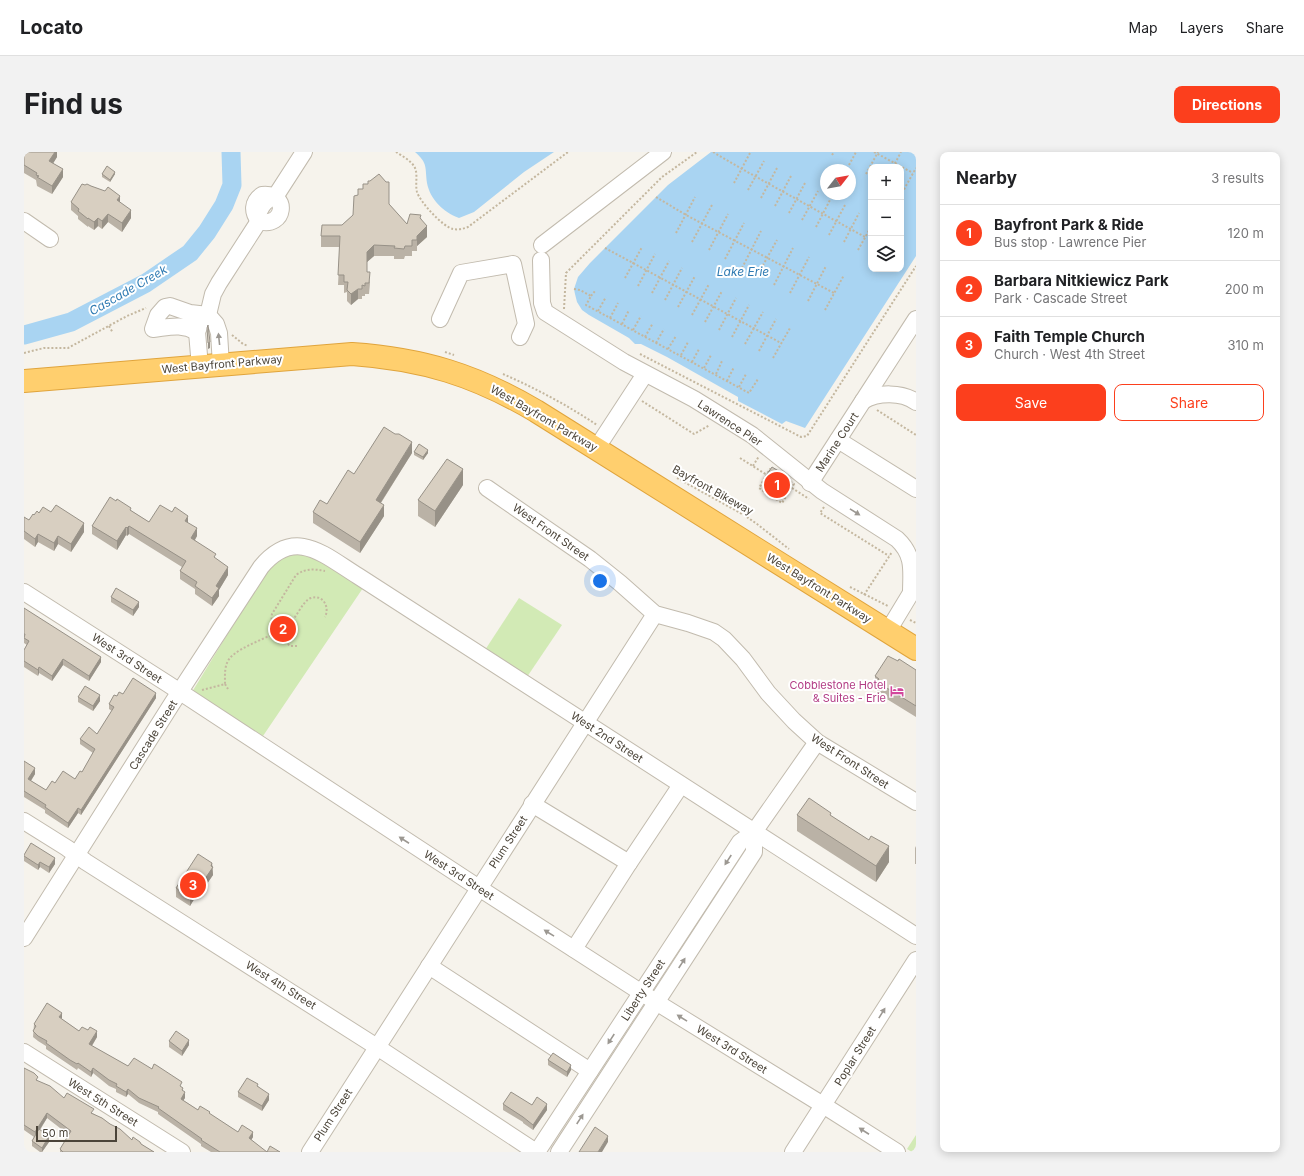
<!DOCTYPE html>
<meta charset="utf-8">
<style>
body{margin:0;font-family:Inter,sans-serif;background:#f2f2f2;color:#202124}
.controls{position:absolute;right:12px;top:12px;display:grid;overflow:hidden;border-radius:8px;box-shadow:0 2px 10px #0003}
.controls button{width:36px;height:36px;display:grid;place-items:center;padding:0;border:0;border-bottom:1px solid #e0e0e0;background:#fff;color:#202124;font:20px sans-serif}
.compass{position:absolute;left:796px;top:12px;width:36px;height:36px;border-radius:50%;background:#fff;box-shadow:0 2px 10px #0003;rotate:59deg}
.scale{position:absolute;left:12px;bottom:10px;width:81px;box-sizing:border-box;padding-left:4px;border:2px solid #4b4439;border-top:0;font-size:11px;line-height:14px;white-space:nowrap;color:#4b4439;-webkit-text-stroke:3px #fff;paint-order:stroke}
.you{position:absolute;left:576px;top:429px;width:14px;height:14px;margin:-10px;border:3px solid #fff;border-radius:50%;background:#1a73e8;box-shadow:0 0 0 6px #1a73e833}
.badge{display:grid;place-items:center;width:26px;height:26px;border-radius:50%;background:#fc3f1d;color:#fff;font-size:13px;font-weight:700}
.pin{position:absolute;translate:-50% -50%;border:2px solid #fff;box-shadow:0 1px 4px #0006}
.list{margin:0;padding:0;list-style:none}
h2{display:flex;justify-content:space-between;align-items:center;height:52px;margin:0;padding:0 16px;font-size:17px}
h2 small{font-size:13px;font-weight:400;color:#757577}
.list li{display:grid;grid-template-columns:26px 1fr auto;gap:12px;align-items:center;box-sizing:border-box;height:56px;padding:0 16px;border-top:1px solid #e0e0e0}
.list b{display:block;font-size:15px;white-space:nowrap}
.list p{margin:0;font-size:13px;white-space:nowrap;color:#757577}
.list em{font-size:13px;font-style:normal;color:#757577}
.actions{display:flex;gap:8px;padding:12px 16px}
.actions a{flex:1;padding:9px 0;border:1px solid #fc3f1d;border-radius:8px;text-align:center;font-size:14px;color:#fc3f1d}
.actions .main{background:#fc3f1d;color:#fff}
.icon{flex:none;width:22px;height:22px;fill:none;stroke:currentColor;stroke-width:2;stroke-linecap:round;stroke-linejoin:round}
.map{position:relative;flex:none;width:892px;height:1000px;overflow:hidden;border-radius:8px}
header{display:flex;align-items:center;gap:24px;box-sizing:border-box;height:56px;padding:0 20px;background:#fff;border-bottom:1px solid #e0e0e0}
header strong{font-size:19px}
nav{display:flex;gap:22px;margin-inline-start:auto;font-size:14px}
.intro{display:flex;align-items:center;justify-content:space-between;box-sizing:border-box;height:96px;padding:0 24px}
h1{margin:0;font-size:28px}
.button{padding:10px 18px;border-radius:8px;background:#fc3f1d;color:#fff;font-size:14px;font-weight:700}
main{display:flex;gap:24px;padding:0 24px}
aside{flex:1;background:#fff;border-radius:8px;box-shadow:0 2px 10px #0003}
.map>svg:first-child{display:block}
.green{fill:#d2eab5}
.water{fill:#a9d4f2;fill-rule:evenodd}
.lines{fill:none;stroke-linecap:round;stroke-linejoin:round}
.river{stroke:#a9d4f2;stroke-width:19}
.minor-casing{stroke:#c2bbae;stroke-width:18}
.highway-casing{stroke:#e0a43c;stroke-width:24}
.path{stroke:#c4b79f;stroke-width:2;stroke-dasharray:2 2;stroke-linecap:butt}
.minor{stroke:#fff;stroke-width:16}
.highway{stroke:#ffcf6e;stroke-width:22}
.wall{fill:#bab2a6}
.shaded-wall{fill:#979187}
.building{fill:#d8cfc1;stroke:#979187}
.oneway{fill:#9c9892}
.labels{text-anchor:middle;dominant-baseline:central;stroke-width:4;stroke-linejoin:round;paint-order:stroke}
.street-label{font-size:11px;fill:#4b4439;stroke:#fff}
.hotel-label{font-size:11px;fill:#b23c85;stroke:#fff;text-anchor:end}
.water-label{font-size:12px;font-style:italic;fill:#2e7ab2;stroke:#fff}
</style>
<header>
<strong>Locato</strong>
<nav><a>Map</a><a>Layers</a><a>Share</a></nav>
</header>
<div class="intro"><h1>Find us</h1><a class="button">Directions</a></div>
<main>
<div class="map">
<svg width="892" height="1000" viewBox="0 0 892 1000">
<rect width="100%" height="100%" fill="#f6f3ec"/>
<g class="green">
<path d="M277,402c21,4 44,22 62,34l-100,148 -71,-44 76,-124c11,-8 19,-13 33,-14z"/>
<polygon points="495,446 538,473 503,525 461,498"/>
<polygon points="892,983 892,1000 888,1000 883,997"/>
</g>
<g class="water">
<path d="M391,0h139l-30,20 -50,40 -15,6c-16,-6 -29,-19 -32,-35 -2,-15 1,-20 -12,-31z"/>
<path d="M687,0h205v104l-111,172 -19,-7 -4,3 -44,-23v-4l-71,-40 -26,-13h-6l-6,-6 -40,-23 -7,-5 -5,-8 -2,-8 -1,-5 4,-12 12,-14 78,-78zM847,15h30v102h-30zM802,18h24v24h-24z"/>
</g>
<g class="lines">
<polyline class="river" points="0,183 47,170 122,131 166,101 183,80 200,53 208,33 207,0"/>
<g class="minor-casing">
<g id="minor">
<path d="M238,43c28,-3 23,34 -3,26 -7,-9 -7,-19 3,-26z"/>
<polyline points="0,69 26,87"/>
<polyline points="518,93 639,0"/>
<path d="M517,108l1,43 3,9 79,50 70,37 58,36 70,56 75,48c18,17 14,32 14,54"/>
<polyline points="184,163 192,172 195,181 197,213"/>
<polyline points="416,167 437,121 489,112 502,172 496,185"/>
<path d="M173,180c-16,-9 -27,-5 -44,-3l5,-14 7,-8 5,-1 20,7 18,2"/>
<path d="M176,215l-3,-35 4,-10 7,-7 5,-21 6,-11 40,-62c-3,-10 6,-22 16,-24l29,-45"/>
<path d="M839,249c15,-9 39,-9 53,1"/>
<polyline points="814,288 892,337"/>
<polyline points="572,297 621,222"/>
<polyline points="786,331 892,167"/>
<polyline points="463,336 566,407 596,431 631,462 664,471 690,480 700,487 719,507 744,541 770,569 793,590 892,650"/>
<polyline points="0,440 144,532 455,736 632,850 799,953 873,1000"/>
<polyline points="864,479 887,441 892,438"/>
<polyline points="508,652 605,711 657,633"/>
<polyline points="0,669 43,696 62,710 353,895 512,1000"/>
<path d="M0,786l149,-236 88,-135c34,-41 63,-12 97,9l558,360"/>
<polyline points="550,797 605,711"/>
<polyline points="405,814 566,919"/>
<polyline points="0,900 158,1000"/>
<polyline points="286,1000 631,462"/>
<polyline points="513,1000 716,690 730,680 793,590"/>
<polyline points="535,1000 730,700 730,680"/>
<polyline points="769,1000 892,808"/>
</g>
</g>
<g class="highway-casing">
<path id="highway" d="M0,229l328,-27c71,5 123,21 184,57l380,238"/>
</g>
<g class="path">
<path d="M372,0c6,4 16,9 19,16 3,7 0,16 2,24 3,10 26,35 36,37 5,1 10,0 15,-2l100,-75"/>
<polyline points="689,0 718,17 841,85"/>
<polyline points="850,0 889,21"/>
<polyline points="808,3 810,0"/>
<polyline points="825,13 832,0"/>
<polyline points="869,15 877,0"/>
<polyline points="842,22 854,0"/>
<polyline points="710,31 726,1"/>
<polyline points="724,38 740,9"/>
<polyline points="878,41 892,16"/>
<polyline points="632,45 662,63 810,141"/>
<polyline points="737,46 753,16"/>
<polyline points="751,54 767,24"/>
<polyline points="765,61 781,31"/>
<polyline points="778,68 794,39"/>
<polyline points="792,75 807,46"/>
<polyline points="652,81 671,45"/>
<polyline points="805,83 821,53"/>
<polyline points="668,90 688,53"/>
<polyline points="820,90 835,61"/>
<polyline points="581,96 609,111 757,191"/>
<polyline points="685,98 704,62"/>
<polyline points="834,98 847,75"/>
<polyline points="701,107 720,71"/>
<polyline points="718,116 737,79"/>
<polyline points="733,124 753,88"/>
<polyline points="601,126 618,95"/>
<polyline points="750,133 769,96"/>
<polyline points="614,134 631,102"/>
<polyline points="550,137 556,138 567,144 562,153 725,241 734,227"/>
<polyline points="628,141 645,109"/>
<polyline points="766,141 785,105"/>
<polyline points="567,144 571,139"/>
<polyline points="641,148 658,116"/>
<polyline points="784,149 802,114"/>
<polyline points="654,155 671,124"/>
<polyline points="540,157 542,121 638,25 673,0"/>
<polyline points="801,158 820,123"/>
<polyline points="574,159 582,145"/>
<polyline points="668,163 685,132"/>
<polyline points="586,166 594,151"/>
<polyline points="681,170 698,139"/>
<polyline points="598,172 605,158"/>
<polyline points="85,174 89,181"/>
<polyline points="609,178 617,164"/>
<polyline points="695,178 712,146"/>
<polyline points="208,183 219,192 224,194"/>
<polyline points="621,185 629,171"/>
<polyline points="708,185 725,153"/>
<polyline points="632,191 640,177"/>
<polyline points="721,192 739,160"/>
<polyline points="644,197 652,184"/>
<polyline points="735,199 752,167"/>
<polyline points="421,200 430,203"/>
<polyline points="0,201 20,196 44,196 103,164 122,156"/>
<polyline points="616,202 777,285 783,284 892,114"/>
<polyline points="657,203 664,190"/>
<polyline points="749,206 766,176"/>
<polyline points="668,210 675,197"/>
<polyline points="680,216 687,203"/>
<path d="M479,222c32,14 64,31 94,51"/>
<polyline points="692,222 698,209"/>
<polyline points="703,229 710,215"/>
<polyline points="715,235 722,222"/>
<polyline points="618,249 670,282 686,273"/>
<polyline points="853,258 892,283"/>
<polyline points="716,306 743,323"/>
<polyline points="729,314 735,304"/>
<polygon points="746,317 770,332 758,351 735,336"/>
<polyline points="653,326 720,363 733,372 765,397"/>
<polyline points="768,336 785,347"/>
<polyline points="800,355 796,361 865,404"/>
<polyline points="826,435 864,454"/>
<polyline points="840,443 868,400"/>
<polyline points="886,468 892,471"/>
<path d="M273,494h-7c-9,-8 -21,-20 -18,-32l24,-39c10,-7 18,-6 29,-4"/>
<polyline points="201,532 204,537"/>
<path d="M178,538l23,-6c0,-9 -1,-19 5,-26 10,-12 42,-21 57,-32 9,-6 15,-25 24,-28 12,-4 19,9 14,19"/>
</g>
<use href="#minor" class="minor"/>
<use href="#highway" class="highway"/>
</g>
<g class="wall">
<polygon points="0,0 33,0 33,5 29,11 39,25 28,42 13,34 12,28 0,21"/>
<polygon points="78,22 91,22 86,30 78,25"/>
<polygon points="344,32 365,52 383,72 397,66 403,85 393,94 393,99 388,99 388,104 381,104 380,107 370,107 370,104 350,104 343,110 343,120 346,131 345,142 341,142 341,144 338,144 338,147 334,147 327,153 323,149 323,140 320,141 320,133 314,133 316,95 297,95 297,84 318,73 329,63 334,43"/>
<polygon points="61,33 67,34 96,50 107,66 98,80 84,70 78,77 74,74 70,78 64,74 64,75 54,67 54,64 47,58 47,50"/>
<polygon points="390,300 404,301 399,308 390,303"/>
<polygon points="388,301 357,351 360,364 336,401 289,371 289,360 303,352 330,322"/>
<polygon points="741,325 766,332 760,342 755,340 754,343 744,337 744,332 741,331"/>
<polygon points="439,333 411,375 394,364 394,348"/>
<polygon points="92,349 125,370 164,371 173,384 171,388 192,407 204,423 195,438 195,444 188,454 171,442 171,437 156,427 156,419 158,415 105,382 103,384 102,383 93,398 68,382 68,374"/>
<polygon points="27,360 60,380 47,400 34,392 30,399 14,390 11,395 0,387 0,365 5,368 10,363 15,361"/>
<polygon points="87,445 115,455 109,464 87,450"/>
<polygon points="0,456 77,510 65,529 39,513 28,529 15,521 14,524 0,515 0,498 3,493 0,491"/>
<polygon points="892,518 892,565 853,541 853,537 851,535 851,524"/>
<polygon points="99,542 132,546 57,663 54,661 44,676 21,661 21,658 0,645 0,609 11,622 7,629 22,638 31,631 51,627 58,620 69,601 56,592 56,587 73,582 88,559 85,557 85,552 93,544"/>
<polygon points="54,545 76,549 69,559 54,550"/>
<polygon points="773,663 807,664 845,688 865,710 852,730 773,679"/>
<polygon points="892,694 892,712 891,712 891,696"/>
<polygon points="0,703 31,712 25,721 16,715 14,718 0,709"/>
<polygon points="188,711 189,723 174,745 172,744 166,754 152,745 152,736"/>
<polygon points="38,867 55,879 73,885 68,894 104,914 158,936 161,946 159,948 174,958 186,962 214,980 229,985 227,988 243,1000 256,1000 187,1000 177,994 177,992 134,962 134,960 115,951 104,942 102,945 92,940 92,937 85,934 69,921 67,925 54,916 53,918 22,897 22,894 14,889 9,885 10,872"/>
<polygon points="145,889 165,893 158,904 145,895"/>
<polygon points="524,908 547,918 543,925 524,913"/>
<polygon points="0,916 14,929 40,946 70,962 86,972 108,988 117,992 130,1000 36,1000 36,997 45,983 23,966 16,978 25,990 18,1000 16,1000 8,994 8,989 10,985 0,978"/>
<polygon points="234,934 245,948 238,959 214,945 214,940"/>
<polygon points="479,952 508,953 523,958 509,978 499,971 499,970 479,958"/>
</g>
<g class="shaded-wall">
<polygon points="31,0 33,0 33,5 25,18 25,9"/>
<polygon points="39,17 39,25 28,42 28,34"/>
<polygon points="91,20 91,22 86,30 86,28"/>
<polygon points="96,44 96,52 93,48"/>
<polygon points="107,58 107,66 98,80 98,71"/>
<polygon points="84,62 84,70 78,77 78,69"/>
<polygon points="74,66 74,74 70,78 70,70"/>
<polygon points="403,74 403,85 393,94 393,84"/>
<polygon points="350,93 350,104 343,110 343,131 343,100"/>
<polygon points="334,137 334,147 327,153 327,142"/>
<polygon points="186,190 186,196 184,197 184,191"/>
<polygon points="388,290 388,301 352,358 352,348"/>
<polygon points="404,298 404,301 399,308 399,305"/>
<polygon points="439,317 439,333 411,375 411,359"/>
<polygon points="766,326 766,332 760,342 760,337"/>
<polygon points="755,334 755,340 754,343 754,337"/>
<polygon points="360,353 360,364 336,401 336,390"/>
<polygon points="164,364 164,372 161,369"/>
<polygon points="60,371 60,380 47,400 47,392"/>
<polygon points="105,374 105,382 103,384 103,376"/>
<polygon points="102,375 102,383 93,398 93,389"/>
<polygon points="173,376 173,384 167,394 167,386"/>
<polygon points="14,382 14,390 11,395 11,387"/>
<polygon points="34,384 34,392 30,399 30,391"/>
<polygon points="204,415 204,423 195,438 195,444 188,454 188,446 192,434"/>
<polygon points="115,450 115,455 109,464 109,458"/>
<polygon points="77,505 77,510 65,529 65,524"/>
<polygon points="39,507 39,513 28,529 28,524"/>
<polygon points="15,515 15,521 14,524 14,518"/>
<polygon points="132,541 132,546 57,663 57,658"/>
<polygon points="76,543 76,549 69,559 69,554"/>
<polygon points="11,616 11,622 4,633 4,627"/>
<polygon points="54,656 54,661 44,676 44,671"/>
<polygon points="865,694 865,710 852,730 852,714"/>
<polygon points="31,706 31,712 25,721 25,715"/>
<polygon points="16,710 16,715 14,718 14,713"/>
<polygon points="188,711 189,723 174,745 174,737"/>
<polygon points="172,735 172,744 166,754 166,746"/>
<polygon points="38,861 38,867 35,865"/>
<polygon points="73,879 73,885 65,898 65,892"/>
<polygon points="165,888 165,893 158,904 158,899"/>
<polygon points="547,913 547,918 543,925 543,920"/>
<polygon points="69,916 69,921 67,925 67,920"/>
<polygon points="104,937 104,942 102,945 102,940"/>
<polygon points="161,940 161,946 157,952 157,947"/>
<polygon points="245,942 245,948 238,959 238,954"/>
<polygon points="523,952 523,958 509,978 509,973"/>
<polygon points="23,961 23,966 11,985 11,980"/>
<polygon points="229,980 229,985 225,992 225,986"/>
<polygon points="25,984 25,990 18,1000 18,996"/>
<polygon points="584,984 584,990 578,1000 574,1000"/>
</g>
<g class="building">
<polygon points="0,0 31,0 25,9 39,17 28,34 13,25 15,24 12,23 13,21 0,13"/>
<polygon points="83,14 91,20 86,28 78,22"/>
<polygon points="355,22 362,30 365,30 365,52 383,72 386,62 397,63 396,66 403,74 393,84 393,88 388,88 388,94 381,94 380,97 370,96 371,94 350,93 343,100 343,120 346,120 345,131 341,131 341,134 338,133 338,137 334,137 327,142 323,138 324,130 320,130 320,123 314,123 316,84 297,84 298,73 318,73 329,63 330,44 334,43 334,37 339,37 339,32 344,32 344,29 346,29"/>
<polygon points="58,32 61,33 63,32 67,34 81,39 84,35 96,44 93,48 107,58 98,71 84,62 78,69 74,66 70,70 64,66 64,67 54,59 55,57 47,50"/>
<polygon points="184,173 186,190 184,191 183,176"/>
<polygon points="360,275 371,282 375,282 388,290 352,348 360,353 336,390 289,360 296,348 303,352 324,318 330,322"/>
<polygon points="395,292 404,298 399,305 390,300"/>
<polygon points="423,307 439,317 411,359 394,348"/>
<polygon points="748,315 766,326 760,337 755,334 754,337 744,331 746,328 741,325"/>
<polygon points="86,345 92,349 93,347 107,356 106,358 125,370 136,353 148,360 151,355 164,364 161,369 173,376 167,386 192,402 190,405 204,415 192,434 195,436 188,446 171,434 173,430 156,419 162,409 105,374 103,376 102,375 93,389 68,374"/>
<polygon points="32,353 60,371 47,392 34,384 30,391 14,382 11,387 0,379 0,365 5,368 9,362 10,363 13,359 15,361 19,355 27,360"/>
<polygon points="92,436 115,450 109,458 87,445"/>
<polygon points="0,456 77,505 65,524 39,507 28,524 15,515 14,518 0,509 0,498 5,489 0,486 1,482 0,482"/>
<polygon points="864,504 874,509 875,507 892,518 892,554 853,530 855,527 851,524"/>
<polygon points="109,526 132,541 57,658 54,656 44,671 21,655 22,653 0,639 0,609 11,616 4,627 22,638 28,629 31,631 39,619 51,627 56,619 58,620 71,597 56,587 65,575 73,582 90,555 85,552 90,543 93,544 95,540 99,542"/>
<polygon points="61,534 76,543 69,554 54,545"/>
<polygon points="785,646 807,661 806,663 845,688 847,684 865,694 852,714 773,663"/>
<polygon points="7,691 31,706 25,715 16,710 14,713 0,704 0,703"/>
<polygon points="174,702 188,711 187,714 189,715 174,737 172,735 166,746 152,736"/>
<polygon points="23,851 38,861 35,865 55,879 58,875 64,878 66,875 73,879 65,892 104,914 110,906 128,917 130,912 132,913 158,930 156,934 159,936 158,938 161,940 157,947 174,958 176,954 186,960 185,961 214,980 218,973 229,980 225,986 243,1000 246,994 256,1000 196,1000 177,988 178,987 134,956 135,955 115,946 104,937 102,940 92,934 93,932 85,928 69,916 67,920 54,911 53,912 46,908 22,891 23,889 14,884 9,879 12,874 10,872"/>
<polygon points="152,879 165,888 158,899 145,889"/>
<polygon points="529,901 547,913 543,920 524,908"/>
<polygon points="0,916 10,921 14,925 12,928 26,934 40,946 43,941 70,957 67,961 78,966 86,972 96,977 108,988 109,985 116,990 117,992 130,1000 39,1000 36,997 47,979 23,961 11,980 0,973"/>
<polygon points="223,926 234,932 233,934 245,942 238,954 214,940"/>
<polygon points="487,940 508,953 513,945 523,952 509,973 499,965 479,952"/>
<polygon points="571,975 584,984 574,1000 555,1000"/>
<polygon points="15,977 25,984 18,996 8,989"/>
</g>
<defs><path id="oneway-solid" d="M-6-.8H1V-3.2L6.5 0L1 3.2V.8H-6Z"/></defs>
<g class="oneway">
<use href="#oneway-solid" transform="translate(195 187) rotate(-96)"/>
<use href="#oneway-solid" transform="translate(831 360) rotate(32)"/>
<use href="#oneway-solid" transform="translate(380 688) rotate(-147)"/>
<use href="#oneway-solid" transform="translate(704 708) rotate(123)"/>
<use href="#oneway-solid" transform="translate(525 781) rotate(-148)"/>
<use href="#oneway-solid" transform="translate(658 811) rotate(-57)"/>
<use href="#oneway-solid" transform="translate(858 861) rotate(-58)"/>
<use href="#oneway-solid" transform="translate(658 866) rotate(-148)"/>
<use href="#oneway-solid" transform="translate(587 887) rotate(123)"/>
<use href="#oneway-solid" transform="translate(556 967) rotate(-57)"/>
<use href="#oneway-solid" transform="translate(840 979) rotate(-147)"/>
</g>
<defs>
<g id="hotel-bare" transform="scale(1.08)"><path d="M-6-4.5h1.5V1H6V5H4.5V3h-9V5H-6ZM-4 0a1.8 1.8 0 1 1 3.6 0ZM.5 0V-2.5h3Q6-2.5 6 0Z" fill="#d1479c" stroke="#fff" stroke-width="2.5" paint-order="stroke"/></g>
</defs>
<g fill-rule="evenodd">
<use href="#hotel-bare" x="873" y="539"/>
</g>
<g class="labels">
<g class="street-label">
<text transform="translate(198 212) rotate(-5)">West Bayfront Parkway</text>
<text transform="translate(520 266) rotate(30)">West Bayfront Parkway</text>
<text transform="translate(706 271) rotate(33)">Lawrence Pier</text>
<text transform="translate(813 290) rotate(-57)">Marine Court</text>
<text transform="translate(689 338) rotate(29)">Bayfront Bikeway</text>
<text transform="translate(527 380) rotate(35)">West Front Street</text>
<text transform="translate(795 436) rotate(32)">West Bayfront Parkway</text>
<text transform="translate(103 506) rotate(33)">West 3rd Street</text>
<text transform="translate(129 583) rotate(-58)">Cascade Street</text>
<text transform="translate(583 585) rotate(33)">West 2nd Street</text>
<text transform="translate(826 609) rotate(33)">West Front Street</text>
<text transform="translate(484 690) rotate(-57)">Plum Street</text>
<text transform="translate(435 723) rotate(33)">West 3rd Street</text>
<text transform="translate(257 833) rotate(32)">West 4th Street</text>
<text transform="translate(619 838) rotate(-57)">Liberty Street</text>
<text transform="translate(708 897) rotate(32)">West 3rd Street</text>
<text transform="translate(831 904) rotate(-58)">Poplar Street</text>
<text transform="translate(79 950) rotate(32)">West 5th Street</text>
<text transform="translate(309 963) rotate(-57)">Plum Street</text>
</g>
<g class="hotel-label">
<text x="862" y="533">Cobblestone Hotel<tspan x="862" dy="13">&amp; Suites - Erie</tspan></text>
</g>
<g class="water-label">
<text x="719" y="119">Lake Erie</text>
<text transform="translate(104 138) rotate(-30)">Cascade Creek</text>
</g>
</g>
</svg>
<div class="controls">
<button>+</button>
<button>−</button>
<button><svg class="icon" aria-label="layers" viewBox="0 0 24 24"><path d="M12 4l9 5-9 5-9-5zM3 14l9 5 9-5"/></svg></button>
</div>
<svg class="compass" viewBox="-18 -18 36 36"><path d="M0-13l5 13h-10z" fill="#e53935"/><path d="M0 13l5-13h-10z" fill="#757577"/></svg>
<div class="scale">50 m</div>
<div class="you"></div>
<div class="pin badge" style="left:753px;top:333px">1</div>
<div class="pin badge" style="left:259px;top:477px">2</div>
<div class="pin badge" style="left:169px;top:733px">3</div>
</div>
<aside>
<h2>Nearby<small>3 results</small></h2>
<ul class="list">
<li><span class="badge">1</span><div><b>Bayfront Park &amp; Ride</b><p>Bus stop · Lawrence Pier</p></div><em>120 m</em></li>
<li><span class="badge">2</span><div><b>Barbara Nitkiewicz Park</b><p>Park · Cascade Street</p></div><em>200 m</em></li>
<li><span class="badge">3</span><div><b>Faith Temple Church</b><p>Church · West 4th Street</p></div><em>310 m</em></li>
</ul>
<div class="actions"><a class="main">Save</a><a>Share</a></div>
</aside>
</main>
